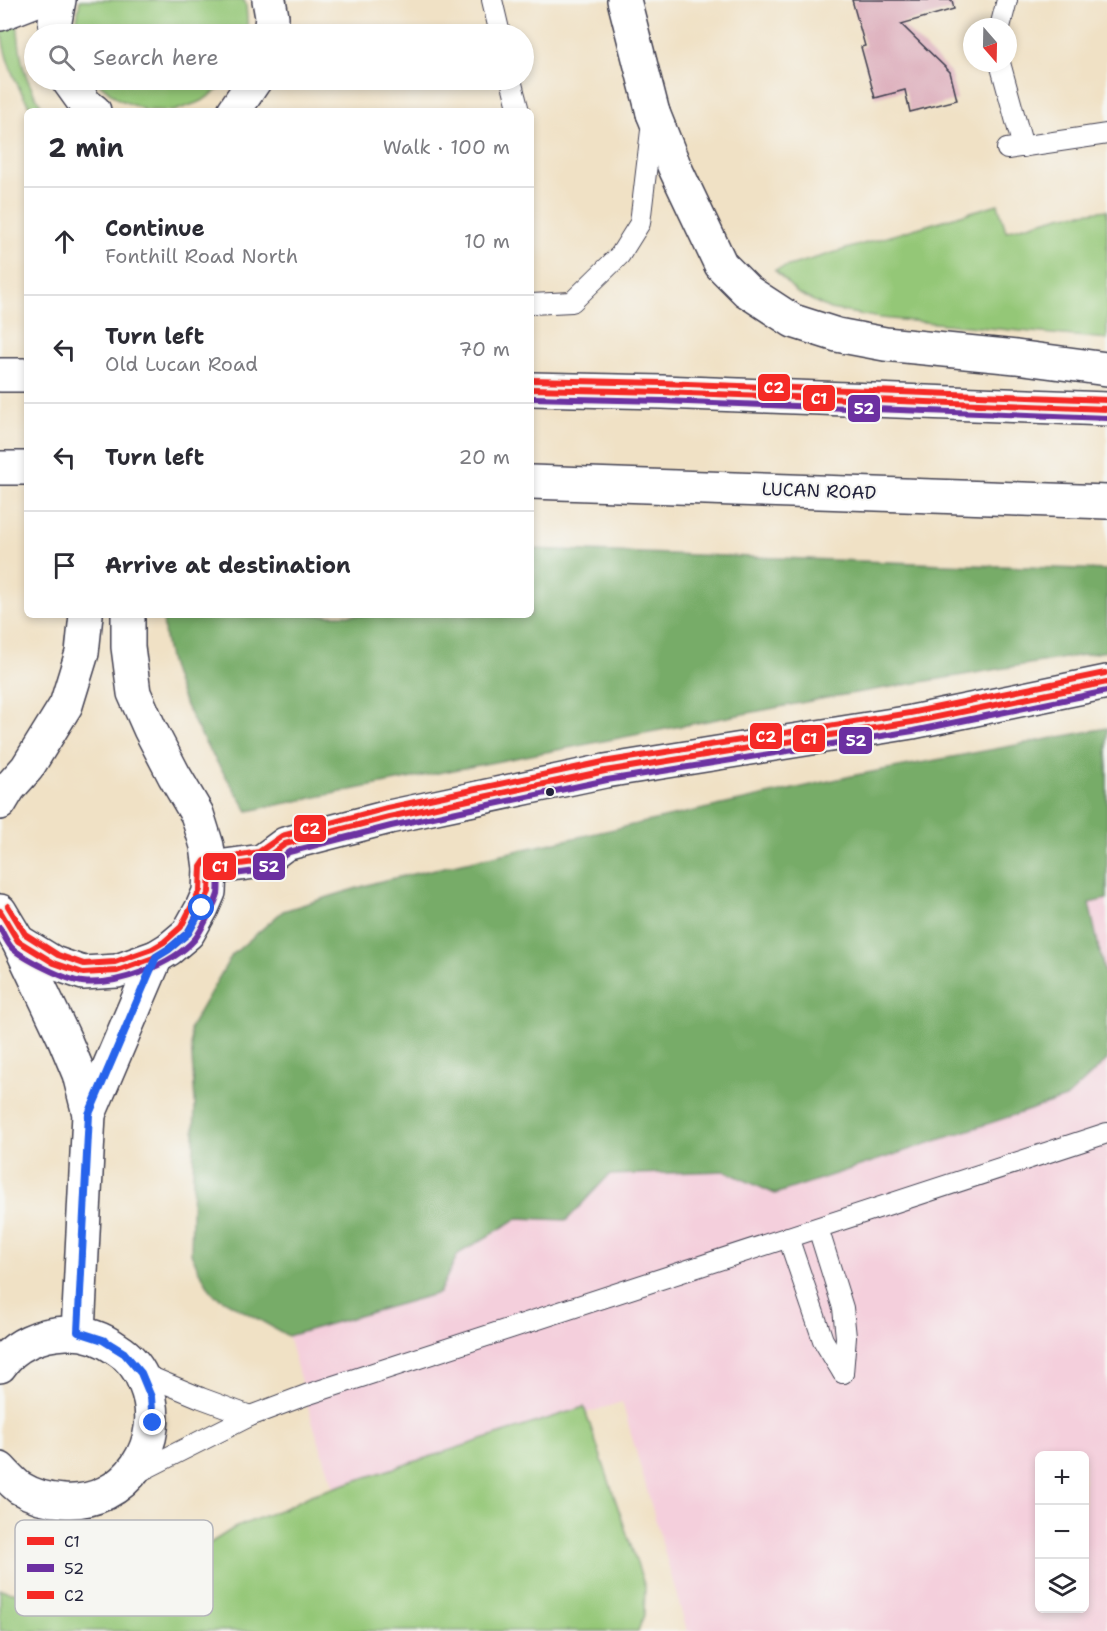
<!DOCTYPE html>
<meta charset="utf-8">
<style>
body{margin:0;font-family:"Shantell Sans",sans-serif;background:#f2f2f3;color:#2b2b33}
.controls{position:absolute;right:18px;bottom:18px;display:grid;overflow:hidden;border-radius:9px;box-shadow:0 3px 9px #0003}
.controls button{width:54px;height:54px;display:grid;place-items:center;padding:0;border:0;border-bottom:2px solid #e1e1e2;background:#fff;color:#2b2b33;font:30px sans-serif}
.compass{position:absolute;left:963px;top:18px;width:54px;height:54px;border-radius:50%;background:#fff;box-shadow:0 3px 9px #0003;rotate:160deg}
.stop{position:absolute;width:18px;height:18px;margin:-14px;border:4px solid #2563eb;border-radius:50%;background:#fff}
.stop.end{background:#2563eb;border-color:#fff;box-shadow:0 2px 6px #0008}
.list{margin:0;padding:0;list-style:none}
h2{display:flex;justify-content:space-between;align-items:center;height:78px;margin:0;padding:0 24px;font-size:26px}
h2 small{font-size:20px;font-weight:400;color:#7c7c81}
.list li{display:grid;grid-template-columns:39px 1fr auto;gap:18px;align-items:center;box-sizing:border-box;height:108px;padding:0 24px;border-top:2px solid #e1e1e2}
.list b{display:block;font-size:22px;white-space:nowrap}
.list p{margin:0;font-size:20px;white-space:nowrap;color:#7c7c81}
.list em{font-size:20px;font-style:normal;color:#7c7c81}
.icon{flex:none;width:33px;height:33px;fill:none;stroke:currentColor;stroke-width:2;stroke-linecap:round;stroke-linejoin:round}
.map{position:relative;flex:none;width:1107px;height:1631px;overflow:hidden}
.search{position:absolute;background:#fff;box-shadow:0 3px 9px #0003;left:24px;top:24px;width:510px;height:66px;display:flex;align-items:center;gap:15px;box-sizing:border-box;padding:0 21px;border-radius:33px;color:#7c7c81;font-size:22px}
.panel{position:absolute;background:#fff;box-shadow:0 3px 9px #0003;left:24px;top:108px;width:510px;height:510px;border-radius:9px}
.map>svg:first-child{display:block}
.built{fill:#f4cfdc;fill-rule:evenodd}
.green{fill:#94c777;stroke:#5b7459;stroke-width:1.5}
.forest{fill:#77ac68;stroke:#4c6752;stroke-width:1.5}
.building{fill:#dcabb9}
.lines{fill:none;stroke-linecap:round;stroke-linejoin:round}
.lane-casing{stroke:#413f50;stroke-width:22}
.street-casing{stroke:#413f50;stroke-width:36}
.secondary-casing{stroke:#413f50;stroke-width:36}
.highway-casing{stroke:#413f50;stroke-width:36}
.lane{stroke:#fff;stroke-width:20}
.street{stroke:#fff;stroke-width:33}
.secondary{stroke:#fff;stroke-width:33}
.highway{stroke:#fff;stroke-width:33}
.bus-1-casing{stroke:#f6f6f2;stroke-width:10}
.bus-2-casing{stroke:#f6f6f2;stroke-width:10}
.bus-3-casing{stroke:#f6f6f2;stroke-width:10}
.bus-1{stroke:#f52a26;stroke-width:6}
.bus-2{stroke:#6c30a1;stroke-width:6}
.bus-3{stroke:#f52a26;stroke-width:6}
.route{stroke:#2563eb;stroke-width:8}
.bus-dot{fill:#22223b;stroke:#f6f6f2;stroke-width:2}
.labels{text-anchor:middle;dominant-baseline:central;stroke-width:4.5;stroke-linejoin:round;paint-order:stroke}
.street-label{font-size:18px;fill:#22223b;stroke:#f6f6f2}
.key{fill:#f6f6f2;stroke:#b6b6bb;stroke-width:1.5}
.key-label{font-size:16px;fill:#22223b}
.line-badge{stroke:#f6f6f2;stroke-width:2}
.badge-label{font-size:16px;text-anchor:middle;font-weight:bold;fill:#fff}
</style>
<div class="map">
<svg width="1107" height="1631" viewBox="0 0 1107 1631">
<rect width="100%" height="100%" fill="#f6f6f2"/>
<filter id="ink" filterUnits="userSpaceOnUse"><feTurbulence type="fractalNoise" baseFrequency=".0167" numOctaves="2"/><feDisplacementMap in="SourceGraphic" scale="12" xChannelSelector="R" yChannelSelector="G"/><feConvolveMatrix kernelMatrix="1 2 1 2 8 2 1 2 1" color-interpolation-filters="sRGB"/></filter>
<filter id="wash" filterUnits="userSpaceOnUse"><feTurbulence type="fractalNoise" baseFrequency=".008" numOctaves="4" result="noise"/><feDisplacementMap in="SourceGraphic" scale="24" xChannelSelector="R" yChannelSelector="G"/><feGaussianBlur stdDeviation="1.35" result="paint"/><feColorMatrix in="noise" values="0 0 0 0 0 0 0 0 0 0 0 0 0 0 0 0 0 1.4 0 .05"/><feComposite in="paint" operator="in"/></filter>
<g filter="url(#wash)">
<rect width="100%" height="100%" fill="#f0e1c5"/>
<path class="built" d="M1107,728v903h-420l-65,-229 -287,89 -23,-70 -24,-85 -75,-42 -14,-23 -8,-18 4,-151 -5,-74 42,-73 51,-44 94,-29 479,-107zM1040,1456h44v152h-44z"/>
<g class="green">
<polygon points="80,0 244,0 246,5 248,32 247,34 77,34 76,26"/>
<path d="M17,19c3,39 5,59 28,92h-12c-15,-21 -32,-58 -31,-84z"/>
<polygon points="95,80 228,80 226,84 202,101 174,111 145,110 118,99"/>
<polygon points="998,204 1006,231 1064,215 1107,210 1107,339 880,318 830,309 797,293 775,270"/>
<polygon points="584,1407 645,1587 644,1615 638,1631 0,1631 0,1590 48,1598 126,1591 185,1559 234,1528 287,1507 311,1495"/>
</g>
<g class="forest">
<path d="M531,549l576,21v81l-281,47 -460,89 -118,24c-38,-60 -83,-122 -85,-196h368z"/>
<polygon points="1107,728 1107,899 1089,903 1107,984 1107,1060 1066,1098 775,1194 725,1171 609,1175 567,1220 518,1218 458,1254 439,1293 288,1336 213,1294 199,1271 191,1253 195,1102 190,1028 232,955 283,911 377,882 856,775"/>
</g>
<g id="blocks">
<polygon class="building" points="852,0 952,0 954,9 901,24 950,72 957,100 910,112 905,90 875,98 861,47 865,46"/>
</g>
</g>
<g filter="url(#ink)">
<use href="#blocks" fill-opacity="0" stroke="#413f50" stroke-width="1.5"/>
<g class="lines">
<g class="lane-casing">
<g id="lane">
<polyline points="492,0 500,34"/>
<polyline points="1000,27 1007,0"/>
<polyline points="1000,63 1023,147"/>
<polyline points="511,80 519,111"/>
<polyline points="1007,149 1107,134"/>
<polyline points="531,304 572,302 620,255 640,223 652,122"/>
<polyline points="818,1228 843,1308 846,1337 843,1373"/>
<polyline points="788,1237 823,1340 843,1373"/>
<polyline points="250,1416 306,1395 1107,1133"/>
<polyline points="135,1474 250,1416 201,1398 141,1373"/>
</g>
</g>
<g class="street-casing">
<g id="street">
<polyline points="18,941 64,1038 79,1074 89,1114 78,1332"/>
<polyline points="89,1114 156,957"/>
<path d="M0,1366c14,-22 41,-32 66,-33 19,-1 36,5 51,16 13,8 23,21 28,35 24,57 -19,122 -82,117 -15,-1 -30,-5 -43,-13 -7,-5 -14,-13 -20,-19"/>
</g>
</g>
<g class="secondary-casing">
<g id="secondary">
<polyline points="269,0 272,17 270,34"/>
<polyline points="624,0 653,113"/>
<polyline points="55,34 55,21 59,0"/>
<polyline points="68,80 86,105 94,111"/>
<polyline points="234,111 255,80"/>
<polyline points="0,803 9,788 27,768 66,705 82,653 86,615"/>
<polyline points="0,911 18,941 54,963 83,973 117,971 156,957 169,949 188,933 202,908 209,892 210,868 207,846 197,814 174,775 150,729 134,693 128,647 128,615"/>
</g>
</g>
<g class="highway-casing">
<g id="highway">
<polyline points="0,14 36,0"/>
<polyline points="653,113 675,168 721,265 747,291 793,321 837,335 885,344 1016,357 1107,369"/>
<polyline points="0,375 27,375"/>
<polyline points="531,389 662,392 1107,409"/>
<polyline points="0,468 27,468"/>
<polyline points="531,482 1107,502"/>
<polyline points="210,868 262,861 285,844 389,817 605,771 912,722 1107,682"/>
</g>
</g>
<use href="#lane" class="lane"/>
<use href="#street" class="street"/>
<use href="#secondary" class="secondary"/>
<use href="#highway" class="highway"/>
<g class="bus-1-casing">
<g id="bus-1">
<polyline points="531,389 662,392 1107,409"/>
<polyline points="0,911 18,941 54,963 83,973 117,971 156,957 169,949 188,933 209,892 210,868 262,861 285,844 389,817 605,771 912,722 1107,682"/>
</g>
</g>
<g class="bus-2-casing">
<g id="bus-2">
<polyline points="531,398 662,401 1107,418"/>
<path d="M0,928c4,7 7,15 12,20 12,11 54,32 70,34 34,4 90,-17 113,-43 6,-8 20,-35 23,-45 1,-5 0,-12 1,-18l45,-6 25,-18 102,-26 216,-46 306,-49 194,-40"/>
</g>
</g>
<g class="bus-3-casing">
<g id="bus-3">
<polyline points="531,380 662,383 1107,400"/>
<polyline points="8,906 25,934 58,955 84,964 115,962 152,949 164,942 181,927 200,890 201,867 205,861 259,852 282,836 387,808 603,762 910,713 1105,673"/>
</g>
</g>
<use href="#bus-1" class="bus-1"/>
<use href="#bus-2" class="bus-2"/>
<use href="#bus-3" class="bus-3"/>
</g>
</g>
<g class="lines" filter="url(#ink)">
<polyline class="route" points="153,1423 151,1397 141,1373 124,1353 103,1340 78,1332 89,1114 156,957 169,949 188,933 202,908"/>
</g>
<circle class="bus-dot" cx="550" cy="792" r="5"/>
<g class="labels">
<g class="street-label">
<text transform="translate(819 491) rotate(2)">LUCAN ROAD</text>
</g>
</g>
<rect x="15" y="1520" width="198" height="96" rx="9" class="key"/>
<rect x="27" y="1537" width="27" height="8" fill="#f52a26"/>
<rect x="27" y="1564" width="27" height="8" fill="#6c30a1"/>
<rect x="27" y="1591" width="27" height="8" fill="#f52a26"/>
<g class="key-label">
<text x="64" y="1547">C1</text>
<text x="64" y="1574">52</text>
<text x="64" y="1601">C2</text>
</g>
<g class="line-badge">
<rect x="757" y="373" width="34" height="29" rx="6" fill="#f52a26"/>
<rect x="802" y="384" width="34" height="28" rx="6" fill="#f52a26"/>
<rect x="847" y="394" width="34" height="29" rx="6" fill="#6c30a1"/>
<rect x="749" y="722" width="34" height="28" rx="6" fill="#f52a26"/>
<rect x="792" y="724" width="34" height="29" rx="6" fill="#f52a26"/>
<rect x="838" y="726" width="35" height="29" rx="6" fill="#6c30a1"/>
<rect x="293" y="814" width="34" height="29" rx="6" fill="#f52a26"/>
<rect x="252" y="852" width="34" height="29" rx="6" fill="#6c30a1"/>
<rect x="202" y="852" width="35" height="29" rx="6" fill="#f52a26"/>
</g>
<g class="badge-label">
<text x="774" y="393">C2</text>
<text x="819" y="404">C1</text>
<text x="864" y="414">52</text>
<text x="766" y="742">C2</text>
<text x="809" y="744">C1</text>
<text x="856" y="746">52</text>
<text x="310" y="834">C2</text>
<text x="269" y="872">52</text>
<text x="220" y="872">C1</text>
</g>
</svg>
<div class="controls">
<button>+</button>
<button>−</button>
<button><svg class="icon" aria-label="layers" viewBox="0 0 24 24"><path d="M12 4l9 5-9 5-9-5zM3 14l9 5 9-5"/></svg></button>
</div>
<svg class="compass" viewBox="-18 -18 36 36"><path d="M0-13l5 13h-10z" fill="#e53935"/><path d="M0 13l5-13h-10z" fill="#7c7c81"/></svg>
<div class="stop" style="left:202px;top:908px"></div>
<div class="stop end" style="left:153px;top:1423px"></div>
<div class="search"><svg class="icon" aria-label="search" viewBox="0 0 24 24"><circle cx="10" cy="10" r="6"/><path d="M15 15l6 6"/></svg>Search here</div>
<section class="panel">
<h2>2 min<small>Walk · 100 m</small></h2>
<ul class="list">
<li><svg class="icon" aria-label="ahead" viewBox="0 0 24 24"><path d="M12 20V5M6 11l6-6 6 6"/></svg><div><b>Continue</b><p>Fonthill Road North</p></div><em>10 m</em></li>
<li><svg class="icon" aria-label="left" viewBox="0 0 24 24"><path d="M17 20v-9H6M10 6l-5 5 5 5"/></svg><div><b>Turn left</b><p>Old Lucan Road</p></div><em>70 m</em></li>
<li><svg class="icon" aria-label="left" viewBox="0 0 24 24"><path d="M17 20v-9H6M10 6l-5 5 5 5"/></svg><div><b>Turn left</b></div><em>20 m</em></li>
<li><svg class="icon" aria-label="arrive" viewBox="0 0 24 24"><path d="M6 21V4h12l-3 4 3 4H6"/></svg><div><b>Arrive at destination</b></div></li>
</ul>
</section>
</div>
